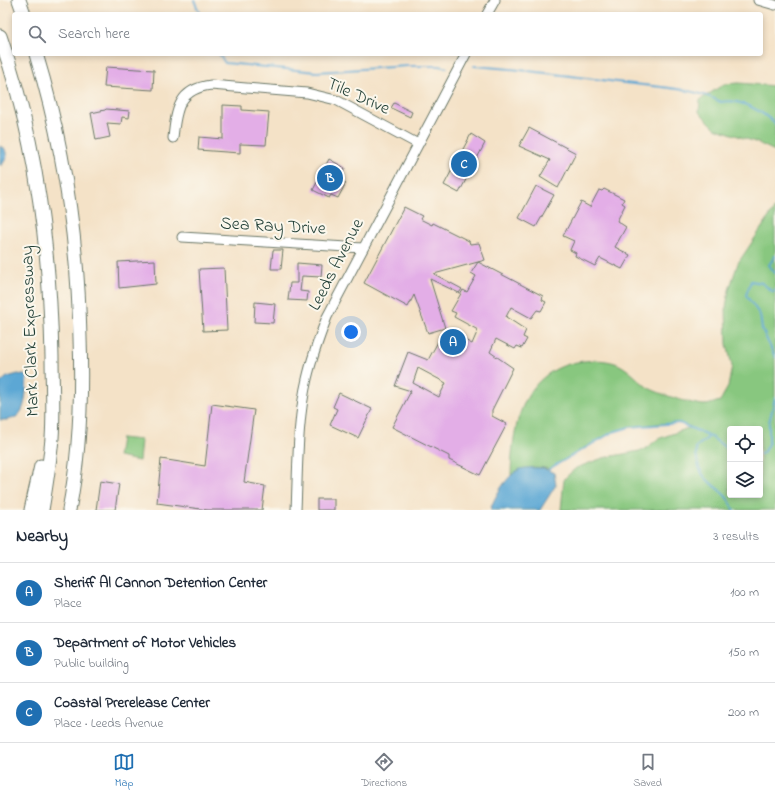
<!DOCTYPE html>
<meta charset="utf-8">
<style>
body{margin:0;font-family:"Indie Flower",sans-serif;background:#f6f6f7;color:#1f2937}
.controls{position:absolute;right:12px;bottom:12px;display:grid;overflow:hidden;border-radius:4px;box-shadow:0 2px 6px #0003}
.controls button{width:36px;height:36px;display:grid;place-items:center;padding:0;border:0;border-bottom:1px solid #e0e1e3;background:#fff;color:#1f2937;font:20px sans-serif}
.you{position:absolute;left:351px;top:332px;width:14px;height:14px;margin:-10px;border:3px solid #fff;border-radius:50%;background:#1a73e8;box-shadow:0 0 0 6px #1a73e833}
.badge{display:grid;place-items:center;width:26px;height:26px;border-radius:50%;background:#1f6fb2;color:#fff;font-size:13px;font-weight:700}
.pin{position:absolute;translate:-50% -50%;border:2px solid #fff;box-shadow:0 1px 4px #0006}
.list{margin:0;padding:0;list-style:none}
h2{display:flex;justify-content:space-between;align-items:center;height:52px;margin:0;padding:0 16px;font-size:17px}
h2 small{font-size:13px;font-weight:400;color:#747a83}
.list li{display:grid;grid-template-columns:26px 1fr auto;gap:12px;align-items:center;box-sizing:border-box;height:60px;padding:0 16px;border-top:1px solid #e0e1e3}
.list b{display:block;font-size:15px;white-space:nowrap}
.list p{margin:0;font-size:13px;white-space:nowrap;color:#747a83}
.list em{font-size:13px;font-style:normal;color:#747a83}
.icon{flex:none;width:22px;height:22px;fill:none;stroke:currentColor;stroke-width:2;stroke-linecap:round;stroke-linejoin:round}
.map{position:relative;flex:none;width:775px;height:510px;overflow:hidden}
.search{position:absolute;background:#fff;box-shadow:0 2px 6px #0003;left:12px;right:12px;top:12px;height:44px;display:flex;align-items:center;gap:10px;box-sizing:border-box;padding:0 14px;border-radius:4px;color:#747a83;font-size:15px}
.sheet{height:232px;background:#fff}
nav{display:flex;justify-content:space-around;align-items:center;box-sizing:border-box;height:56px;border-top:1px solid #e0e1e3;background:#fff;font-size:11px;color:#747a83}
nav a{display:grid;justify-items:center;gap:2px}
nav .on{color:#1f6fb2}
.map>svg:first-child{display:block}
.green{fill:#88c77f;stroke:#54825a;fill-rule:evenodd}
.water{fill:#5ca7d4;stroke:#3e7284}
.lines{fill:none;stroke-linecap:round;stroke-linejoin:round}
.stream{stroke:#5ca7d4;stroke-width:2}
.building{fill:#e3aee7;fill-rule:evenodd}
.minor-casing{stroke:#6a7767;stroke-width:11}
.highway-casing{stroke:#6a7767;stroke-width:15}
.minor{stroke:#fff;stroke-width:9}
.highway{stroke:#fff;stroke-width:13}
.labels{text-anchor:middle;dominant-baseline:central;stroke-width:4;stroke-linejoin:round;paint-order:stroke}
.street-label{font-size:18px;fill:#1f3d34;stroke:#fbf7ec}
</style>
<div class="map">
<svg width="775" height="510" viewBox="0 0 775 510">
<rect width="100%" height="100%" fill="#fbf7ec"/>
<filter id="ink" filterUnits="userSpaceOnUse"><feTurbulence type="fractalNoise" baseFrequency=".025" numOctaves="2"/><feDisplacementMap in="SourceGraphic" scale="8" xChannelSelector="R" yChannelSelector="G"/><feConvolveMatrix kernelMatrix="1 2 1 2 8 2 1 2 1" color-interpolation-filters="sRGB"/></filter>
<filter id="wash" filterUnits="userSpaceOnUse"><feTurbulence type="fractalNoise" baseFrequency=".012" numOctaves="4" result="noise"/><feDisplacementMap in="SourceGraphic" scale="16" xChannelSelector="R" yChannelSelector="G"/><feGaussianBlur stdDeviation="0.9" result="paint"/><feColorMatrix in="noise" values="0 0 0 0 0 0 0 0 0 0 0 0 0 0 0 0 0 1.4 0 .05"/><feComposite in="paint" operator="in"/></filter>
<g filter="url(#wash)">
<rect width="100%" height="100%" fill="#f4e2c7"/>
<g class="green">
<polygon points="739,83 775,86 775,151 758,143 715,128 699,112 700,100 724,84"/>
<path d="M775,208v302h-214l3,-31 12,-11 27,-10 41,-8 14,-11 33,-12 -12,-4 -21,1 -28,3 -17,5 -64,37c-14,-4 -26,-1 -38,6 1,-47 10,-102 66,-113 13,-2 25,-3 38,1 12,4 22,16 32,24 9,6 47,18 58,18 5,0 10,-3 15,-4l8,-14 4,-21 -5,-22 -1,-37 3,-17 9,-27zM730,429h30v66h-30z"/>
<polygon points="121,438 141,440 139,461 118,457"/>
</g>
<g class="water">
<polygon points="0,146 5,149 7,157 2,165 0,165"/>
<path d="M18,374l6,1 3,2c-2,21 1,45 -27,43v-37l7,-6z"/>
<path d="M543,468l11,5 2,12 -16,25h-50c5,-14 16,-34 30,-41 6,-2 16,-1 23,-1z"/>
</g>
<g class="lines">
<g class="stream">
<polyline points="194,0 200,14"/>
<polyline points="219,54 225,63 317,72 407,66 439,66 447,68"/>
<path d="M474,66c48,3 95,10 143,16 34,5 73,4 104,20 19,-4 41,9 54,22"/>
<polyline points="775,256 769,265 775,273"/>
<polyline points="775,290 773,292 762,283 751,281 746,295 760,315 762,329 775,357"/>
<path d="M730,451l-20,-15 -14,11c0,42 27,34 38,63"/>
<polyline points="760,454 763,453 769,442 769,423 775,398"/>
<polyline points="549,469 613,432 630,427 679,423 710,436"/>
</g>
</g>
<g id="blocks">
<g class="building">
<polygon points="106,67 154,70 153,90 104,87"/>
<polygon points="394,103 412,112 410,117 391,108"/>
<polygon points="223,105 242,106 242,110 269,112 266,145 240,144 240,153 198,150 199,137 223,139"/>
<polygon points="106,109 130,111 129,118 122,117 121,124 107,123 110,137 96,140 91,113 105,110"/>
<polygon points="529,128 576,153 558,188 540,177 550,160 519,146"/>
<polygon points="471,134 485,143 459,193 444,185"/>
<polygon points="329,159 345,168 340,179 346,183 338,198 331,195 329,198 313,190"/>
<polygon points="536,186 554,195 536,227 519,218"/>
<polygon points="604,189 624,199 622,203 625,205 617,221 626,227 615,247 630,255 622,269 600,258 595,266 575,256 576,253 570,250 574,241 563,236 581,202 590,207 599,190 602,191"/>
<path d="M404,207l18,9 -2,3 12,6 1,-2 36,18 1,3 9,-1 6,17 -7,2 65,34 -1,4 4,2 -5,9 -4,-1 -6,8 -20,-11 -5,10 20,13 -3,7 4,2 -5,9 -5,-2 -2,3 -19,-10 -6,13 23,16 -21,42v6l15,8 -27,51 -31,-15v-4l-57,-29 19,-36 -16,-5 13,-34 20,8 17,-31 27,15 6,-14 -24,-13 2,-4 -5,-2 12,-21 4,2 9,-16 -5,-3 7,-11 -44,12 28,15 -3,4 -29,-14 15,49 -17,5 -14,-38 -6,12 -44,-24zM418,368l28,15 -7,14 -26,-14z"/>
<polygon points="273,250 283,250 281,269 271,269"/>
<polygon points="155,260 156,284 119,288 118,262"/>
<polygon points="297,263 322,265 321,277 302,276 300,291 308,292 307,301 288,300 290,283 297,283"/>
<polygon points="224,268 227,330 203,331 199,269"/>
<polygon points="255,302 275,304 273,323 254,322"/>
<polygon points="339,393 372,409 358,438 330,425 337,409 333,407"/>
<polygon points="212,404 254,410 244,482 265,486 262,510 208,510 157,503 161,459 205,466"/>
<polygon points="100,481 119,484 115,510 96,510"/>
<rect x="317" y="499" width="17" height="11"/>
</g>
</g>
</g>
<g filter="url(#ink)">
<use href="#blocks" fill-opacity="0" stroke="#6a7767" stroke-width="1"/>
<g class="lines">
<g class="minor-casing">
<g id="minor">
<polyline points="758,0 775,5"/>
<polyline points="487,14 495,0"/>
<path d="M173,138c3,-29 6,-49 38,-53l96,8 29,7 82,44"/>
<polyline points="182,237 363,248"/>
<path d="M296,510c2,-43 1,-89 11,-131 5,-22 12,-41 20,-62l139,-263"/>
</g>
</g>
<g class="highway-casing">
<g id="highway">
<polyline points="19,0 24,14"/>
<path d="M0,36c36,102 50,213 52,321 0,27 2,54 0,81 -2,24 -6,48 -10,72"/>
<path d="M36,54c28,92 42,188 44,284 2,57 0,116 -11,172"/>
<polyline points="31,510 41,466"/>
</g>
</g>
<use href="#minor" class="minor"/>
<use href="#highway" class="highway"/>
</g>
</g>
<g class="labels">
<g class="street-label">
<text transform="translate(358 97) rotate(24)">Tile Drive</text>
<text transform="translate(273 227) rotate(3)">Sea Ray Drive</text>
<text transform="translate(337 265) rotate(-63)">Leeds Avenue</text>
<text transform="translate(31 331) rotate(-92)">Mark Clark Expressway</text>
</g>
</g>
</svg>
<div class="controls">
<button><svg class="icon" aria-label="locate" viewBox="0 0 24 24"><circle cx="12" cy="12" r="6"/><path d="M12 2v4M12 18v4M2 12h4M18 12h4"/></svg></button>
<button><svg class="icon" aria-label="layers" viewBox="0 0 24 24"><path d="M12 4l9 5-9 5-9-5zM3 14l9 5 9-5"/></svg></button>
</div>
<div class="you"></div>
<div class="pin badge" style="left:453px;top:342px">A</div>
<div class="pin badge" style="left:330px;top:178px">B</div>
<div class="pin badge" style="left:464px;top:164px">C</div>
<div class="search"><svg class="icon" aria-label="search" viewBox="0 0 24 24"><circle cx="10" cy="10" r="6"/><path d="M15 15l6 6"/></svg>Search here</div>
</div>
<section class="sheet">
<h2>Nearby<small>3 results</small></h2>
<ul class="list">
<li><span class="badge">A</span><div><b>Sheriff Al Cannon Detention Center</b><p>Place</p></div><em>100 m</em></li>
<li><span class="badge">B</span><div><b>Department of Motor Vehicles</b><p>Public building</p></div><em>150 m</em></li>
<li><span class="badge">C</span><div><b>Coastal Prerelease Center</b><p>Place · Leeds Avenue</p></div><em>200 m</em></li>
</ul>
</section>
<nav>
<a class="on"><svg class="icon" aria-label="map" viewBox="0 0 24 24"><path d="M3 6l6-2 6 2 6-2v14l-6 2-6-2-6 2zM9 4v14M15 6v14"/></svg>Map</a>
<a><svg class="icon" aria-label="directions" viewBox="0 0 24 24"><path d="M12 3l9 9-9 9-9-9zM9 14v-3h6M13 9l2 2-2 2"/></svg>Directions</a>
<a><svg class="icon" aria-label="saved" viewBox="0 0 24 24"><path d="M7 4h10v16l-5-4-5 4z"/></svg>Saved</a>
</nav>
